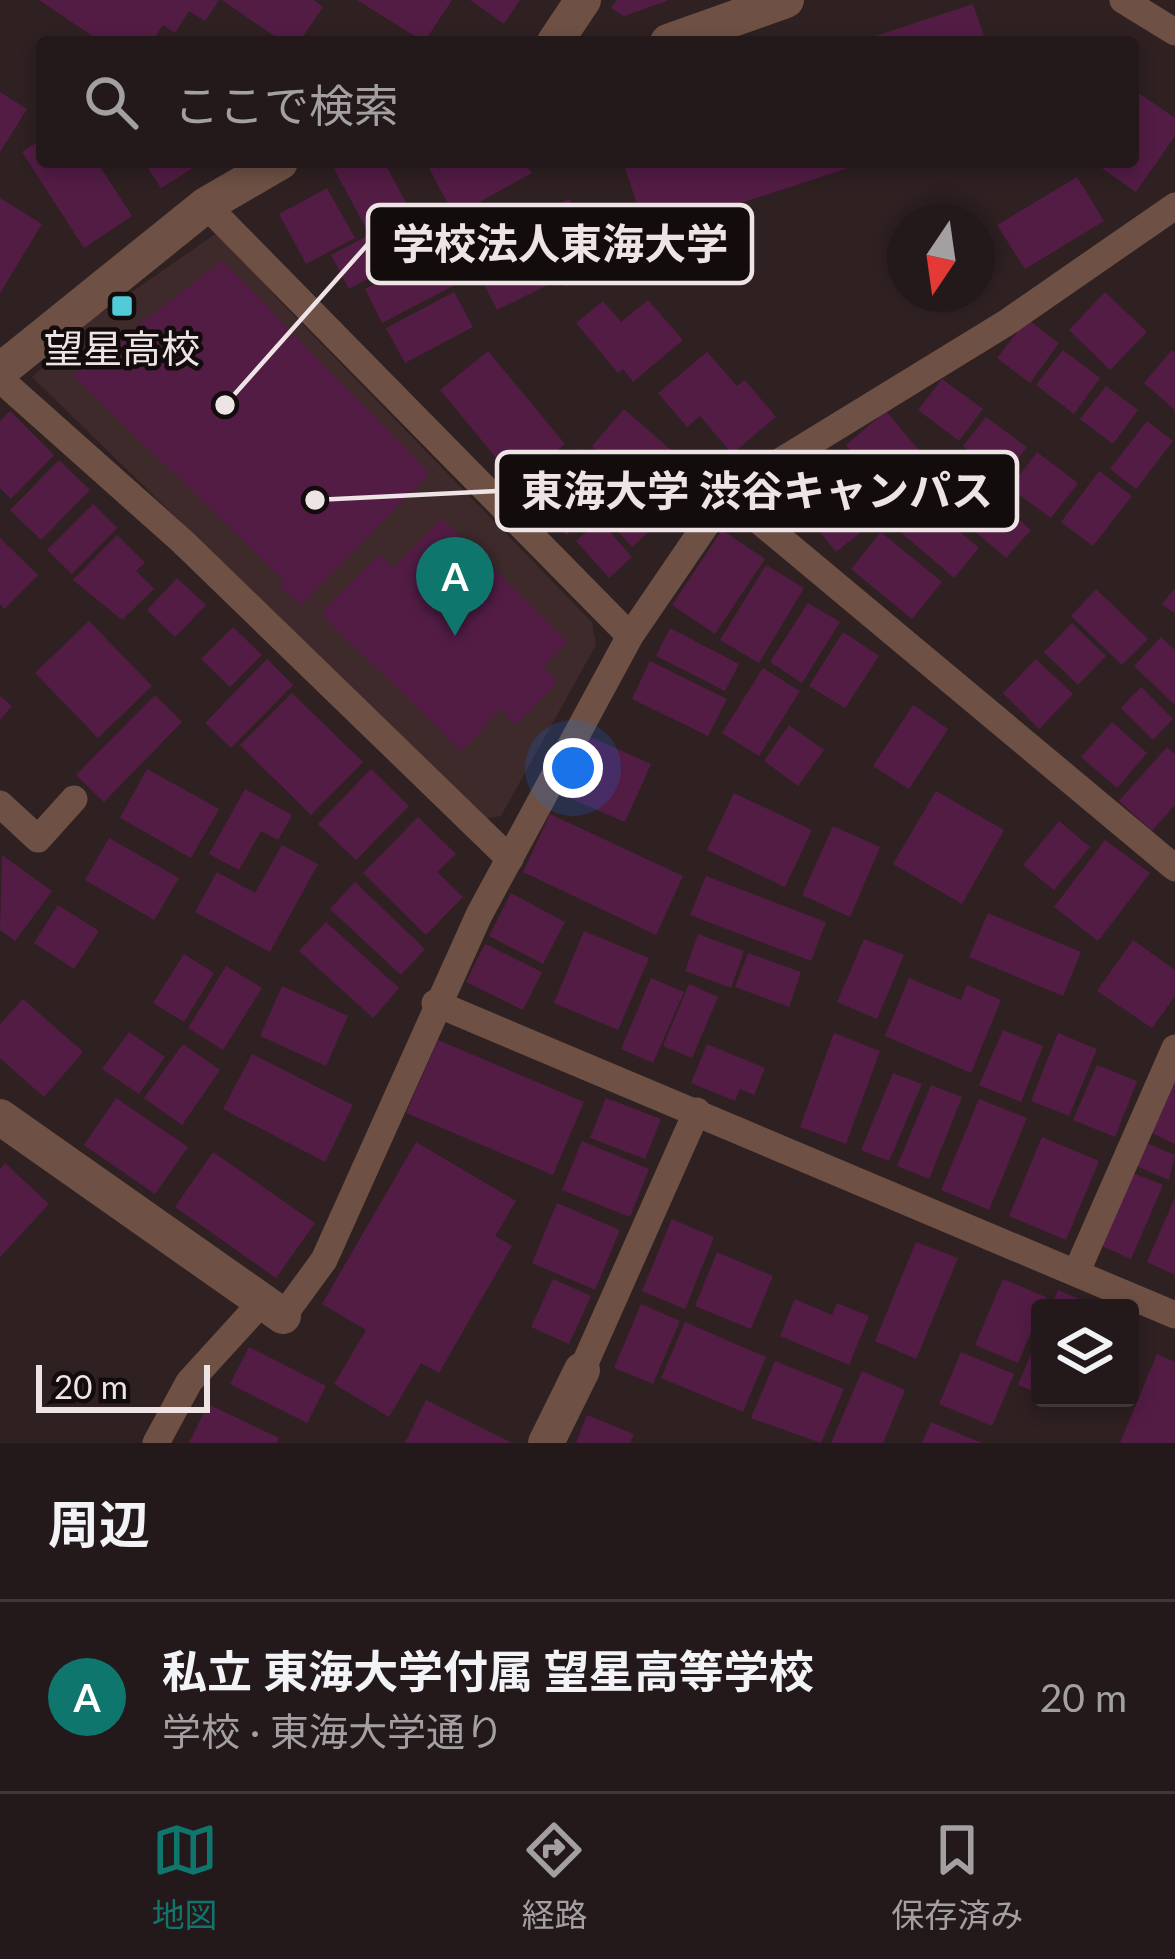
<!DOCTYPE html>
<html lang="ja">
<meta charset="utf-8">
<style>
body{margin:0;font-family:Lato,"Noto Sans JP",sans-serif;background:#2b2123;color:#f1f3f6}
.controls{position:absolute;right:36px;bottom:36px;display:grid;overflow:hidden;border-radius:12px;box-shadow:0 6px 18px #0003}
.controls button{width:108px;height:108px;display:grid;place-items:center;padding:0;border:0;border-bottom:3px solid #403739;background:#23181a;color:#f1f3f6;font:60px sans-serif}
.compass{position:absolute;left:887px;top:204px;width:108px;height:108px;border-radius:50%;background:#23181a;box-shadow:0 6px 18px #0003;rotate:193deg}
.scale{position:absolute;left:36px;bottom:30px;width:174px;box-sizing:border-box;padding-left:12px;border:6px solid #eee4e5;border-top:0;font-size:33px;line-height:42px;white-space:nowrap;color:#eee4e5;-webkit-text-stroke:9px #120c0d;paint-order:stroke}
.you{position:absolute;left:573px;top:768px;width:42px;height:42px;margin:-30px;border:9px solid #fff;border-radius:50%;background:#1a73e8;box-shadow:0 0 0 18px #1a73e833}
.badge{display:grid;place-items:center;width:78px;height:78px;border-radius:50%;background:#0f766e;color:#fff;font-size:39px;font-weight:700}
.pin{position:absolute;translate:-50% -99px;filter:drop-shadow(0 3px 6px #0008)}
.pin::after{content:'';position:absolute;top:63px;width:42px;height:36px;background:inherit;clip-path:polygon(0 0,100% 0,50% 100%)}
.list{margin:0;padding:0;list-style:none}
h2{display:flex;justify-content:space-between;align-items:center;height:156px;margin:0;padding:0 48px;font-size:51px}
h2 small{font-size:39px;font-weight:400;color:#a3a0a2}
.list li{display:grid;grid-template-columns:78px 1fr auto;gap:36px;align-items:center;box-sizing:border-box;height:192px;padding:0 48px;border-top:3px solid #403739}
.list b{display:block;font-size:45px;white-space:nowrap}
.list p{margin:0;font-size:39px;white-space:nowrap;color:#a3a0a2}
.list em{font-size:39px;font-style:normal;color:#a3a0a2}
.icon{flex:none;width:66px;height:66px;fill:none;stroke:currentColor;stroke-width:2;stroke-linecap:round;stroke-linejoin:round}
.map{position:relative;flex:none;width:1175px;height:1443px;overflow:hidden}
.search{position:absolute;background:#23181a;box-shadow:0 6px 18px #0003;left:36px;right:36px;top:36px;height:132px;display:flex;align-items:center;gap:30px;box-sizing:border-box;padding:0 42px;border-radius:12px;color:#a3a0a2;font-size:45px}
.sheet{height:348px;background:#23181a}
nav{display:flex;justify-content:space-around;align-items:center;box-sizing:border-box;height:168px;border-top:3px solid #403739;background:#23181a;font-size:33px;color:#a3a0a2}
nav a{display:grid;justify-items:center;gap:6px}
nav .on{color:#0f766e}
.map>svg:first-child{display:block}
.built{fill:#3e292b}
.building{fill:#531c45}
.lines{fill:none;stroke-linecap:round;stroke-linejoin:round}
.lane{stroke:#6e5144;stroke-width:27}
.street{stroke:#6e5144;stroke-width:36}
.poi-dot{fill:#52cbd9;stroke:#120c0d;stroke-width:4.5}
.labels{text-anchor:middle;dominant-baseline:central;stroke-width:9;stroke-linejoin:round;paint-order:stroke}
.poi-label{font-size:39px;fill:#eee4e5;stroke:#120c0d}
.leader{fill:none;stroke:#eee4e5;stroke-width:4.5}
.callout-dot{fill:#eee4e5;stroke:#120c0d;stroke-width:4.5}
.callout{fill:#120c0d;stroke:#eee4e5;stroke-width:4.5}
.callout-label{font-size:42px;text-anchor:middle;font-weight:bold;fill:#eee4e5}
</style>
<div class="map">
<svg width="1175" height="1443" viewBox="0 0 1175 1443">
<rect width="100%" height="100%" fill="#2f2022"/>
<polygon class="built" points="221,230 276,297 592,622 596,645 501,816 485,819 32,377 93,319"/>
<g class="building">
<polygon points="39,0 219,0 205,21 189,11 175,33 163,25 152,42 136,37 132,42 101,42"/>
<polygon points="222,0 314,0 323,7 299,42 283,42"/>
<polygon points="357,0 452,0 424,42"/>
<polygon points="470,0 520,0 504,24"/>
<polygon points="617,0 667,0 667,1 624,16 611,8"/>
<polygon points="973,4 986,42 860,42 860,41"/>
<polygon points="1133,89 1175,118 1175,136 1136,192 1093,162 1133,162"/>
<polygon points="0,92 27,109 0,152"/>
<polygon points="42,139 42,162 97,162 132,216 84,248 22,152"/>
<polygon points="144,162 189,162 193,168 161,188"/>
<polygon points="342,162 384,162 409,208 367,230 333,167"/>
<polygon points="426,162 521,162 532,173 454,216"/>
<polygon points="623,162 863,162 863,163 647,234"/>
<polygon points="1077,177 1104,221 1025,269 997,225"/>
<polygon points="327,188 355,238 306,264 279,214"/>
<polygon points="0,198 42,224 0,293"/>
<polygon points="569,199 588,236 599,231 615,263 566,287 532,216"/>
<polygon points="414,211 432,245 349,289 331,255"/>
<polygon points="537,237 558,280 497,310 475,266"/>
<polygon points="438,251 455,285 382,323 365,289"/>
<polygon points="222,261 430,473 301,606 279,585 284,580 72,375"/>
<polygon points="454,292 473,327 405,363 386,328"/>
<polygon points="1105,292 1147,332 1110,370 1069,330"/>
<polygon points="648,300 683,340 633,382 623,369 618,373 576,323 603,301 621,322"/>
<polygon points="1027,319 1059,343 1030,383 997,358"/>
<polygon points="1063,350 1100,378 1074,414 1036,385"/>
<polygon points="1172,350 1175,353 1175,410 1144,383"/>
<polygon points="488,351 565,444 517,483 440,390"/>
<polygon points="707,352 737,386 745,380 776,417 732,454 700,416 687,427 658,393"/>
<polygon points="942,379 983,409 959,441 918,410"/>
<polygon points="1106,386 1138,410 1113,444 1080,419"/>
<polygon points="624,409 696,472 663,509 592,446"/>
<polygon points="10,411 54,455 11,499 0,488 0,421"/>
<polygon points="886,411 938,473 898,506 846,445"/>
<polygon points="986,417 1027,447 1004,477 963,446"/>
<polygon points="1147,421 1173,441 1136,489 1110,469"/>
<polygon points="579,449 616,487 567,535 530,497"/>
<polygon points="1037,452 1078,483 1051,518 1010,488"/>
<polygon points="830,454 881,516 836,552 785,489"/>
<polygon points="59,460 90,490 41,540 10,510"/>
<polygon points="960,469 1031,530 1006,558 935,497"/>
<polygon points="1099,471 1132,496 1093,546 1061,522"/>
<polygon points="630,492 658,524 632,547 603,515"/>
<polygon points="93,504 117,528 72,574 47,550"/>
<polygon points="927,504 979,548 954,578 902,533"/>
<polygon points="442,518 568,642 543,667 558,682 516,725 501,709 461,751 321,614 379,555 393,568"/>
<polygon points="600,520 632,557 609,578 576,541"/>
<polygon points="722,530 765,559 715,634 672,605"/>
<polygon points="881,532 942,582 912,619 851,569"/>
<polygon points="117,535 145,563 136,571 154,589 122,620 73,580"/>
<polygon points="0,538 38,575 4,609 0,604"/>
<polygon points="766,565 804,588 759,663 720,640"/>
<polygon points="177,578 206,605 175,637 147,610"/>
<polygon points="1175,588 1175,614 1162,604"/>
<polygon points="1096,589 1148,639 1122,665 1071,616"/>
<polygon points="808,603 840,622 802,683 770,662"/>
<polygon points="89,621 152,686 98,738 35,673"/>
<polygon points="1072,623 1106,656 1078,685 1044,652"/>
<polygon points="233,627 262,655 230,687 201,659"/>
<polygon points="670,628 739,664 725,691 656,656"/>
<polygon points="843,632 879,656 845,708 809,686"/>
<polygon points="1161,637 1175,650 1175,705 1134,666"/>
<polygon points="267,659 293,685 231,748 205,723"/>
<polygon points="1036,659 1073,694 1039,729 1003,693"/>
<polygon points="650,661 727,699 708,736 632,699"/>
<polygon points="763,668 800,691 759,756 722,733"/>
<polygon points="1141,687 1173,719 1153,740 1121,708"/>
<polygon points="292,693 363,762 311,815 240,745"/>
<polygon points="155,695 182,722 104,802 76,775"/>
<polygon points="0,696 12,706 0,720"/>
<polygon points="913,705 948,729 909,789 873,766"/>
<polygon points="1112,722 1147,753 1117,788 1081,757"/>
<polygon points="789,725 824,750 798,786 764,761"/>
<polygon points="586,735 651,764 625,822 560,794"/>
<polygon points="1167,747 1175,754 1175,805 1152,831 1119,801"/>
<polygon points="147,769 219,809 191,858 120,818"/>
<polygon points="371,769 409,806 356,860 318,824"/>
<polygon points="245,789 292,815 278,840 261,831 239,870 209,854"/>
<polygon points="936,791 1004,830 962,904 893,864"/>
<polygon points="734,793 812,830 785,887 707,850"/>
<polygon points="550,814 683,876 656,935 523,872"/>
<polygon points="418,817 456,854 437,872 463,897 426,935 363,873"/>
<polygon points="1059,821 1090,847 1054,890 1023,865"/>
<polygon points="833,826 880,847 850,917 802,895"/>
<polygon points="109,838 179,878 154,920 85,880"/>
<polygon points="1105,840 1150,873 1098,941 1054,907"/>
<polygon points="282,845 318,864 270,952 195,912 217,872 255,893"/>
<polygon points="2,855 52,891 15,941 0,930"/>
<polygon points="706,876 826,922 811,961 690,915"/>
<polygon points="355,882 425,949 401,975 330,909"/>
<polygon points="511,893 565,922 543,964 489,936"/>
<polygon points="58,905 99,931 74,969 34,943"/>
<polygon points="988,913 1081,952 1063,996 969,957"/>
<polygon points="326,922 399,988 373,1018 299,951"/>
<polygon points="584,931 649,958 618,1030 554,1003"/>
<polygon points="698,934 744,951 731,988 685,971"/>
<polygon points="864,939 904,955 877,1019 837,1002"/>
<polygon points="1133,940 1175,970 1175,996 1152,1028 1097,991"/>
<polygon points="485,944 542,972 523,1010 466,982"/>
<polygon points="748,953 801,972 789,1007 735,987"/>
<polygon points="184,954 214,973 184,1022 153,1003"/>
<polygon points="226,966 262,988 223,1050 188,1028"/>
<polygon points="651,978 684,992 653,1063 621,1049"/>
<polygon points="909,978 961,1000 967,985 1001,1000 971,1073 885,1036"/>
<polygon points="689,984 718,997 692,1058 663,1046"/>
<polygon points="282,986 348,1016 326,1066 260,1036"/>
<polygon points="23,999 83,1052 44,1097 0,1058 0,1024"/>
<polygon points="1003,1030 1043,1046 1021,1102 979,1085"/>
<polygon points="129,1032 165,1057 139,1094 102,1069"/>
<polygon points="834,1033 880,1051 846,1144 800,1127"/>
<polygon points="1058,1033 1097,1049 1069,1116 1031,1101"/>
<polygon points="438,1040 584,1102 553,1175 406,1113"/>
<polygon points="183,1044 220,1070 182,1125 144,1098"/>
<polygon points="707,1044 765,1068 754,1095 740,1089 735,1101 691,1083"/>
<polygon points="252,1054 353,1105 325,1162 223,1109"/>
<polygon points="1097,1065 1137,1081 1115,1137 1073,1120"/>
<polygon points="893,1073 922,1084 889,1161 861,1150"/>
<polygon points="1175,1076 1175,1144 1143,1129"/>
<polygon points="931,1085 962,1097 929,1179 897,1166"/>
<polygon points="116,1098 188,1147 155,1194 84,1145"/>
<polygon points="606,1098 661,1119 645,1159 590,1138"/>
<polygon points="979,1099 1027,1118 989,1210 941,1190"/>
<polygon points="1042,1137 1099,1161 1066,1240 1009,1216"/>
<polygon points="582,1141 649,1169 630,1217 562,1190"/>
<polygon points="416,1142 516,1201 495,1236 512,1246 439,1373 421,1363 389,1417 334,1384 366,1330 322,1304"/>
<polygon points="1144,1142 1175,1155 1169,1180 1134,1165"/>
<polygon points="213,1152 315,1223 276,1278 175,1207"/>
<polygon points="5,1163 49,1204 0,1257 0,1169"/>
<polygon points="1128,1171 1163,1185 1131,1259 1097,1244"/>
<polygon points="1175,1197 1175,1275 1147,1262"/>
<polygon points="557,1203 620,1230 595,1290 532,1263"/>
<polygon points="672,1219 714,1237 685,1309 642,1291"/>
<polygon points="916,1242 958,1258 916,1359 875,1341"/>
<polygon points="717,1252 773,1276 751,1329 695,1306"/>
<polygon points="553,1279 591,1296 569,1344 531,1327"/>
<polygon points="1003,1279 1046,1297 1018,1363 975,1345"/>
<polygon points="1058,1290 1100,1308 1050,1308"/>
<polygon points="795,1299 832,1315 837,1303 869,1316 849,1365 780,1336"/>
<polygon points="641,1304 680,1321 653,1384 614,1368"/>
<polygon points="685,1322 766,1357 743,1412 661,1378"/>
<polygon points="1040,1332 1040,1394 1018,1385"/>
<polygon points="249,1347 326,1386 307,1423 230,1384"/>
<polygon points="961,1352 1014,1374 992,1426 939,1404"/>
<polygon points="1157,1354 1175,1362 1175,1443 1120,1443"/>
<polygon points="775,1361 844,1389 821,1443 751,1418"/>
<polygon points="862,1371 905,1390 883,1443 831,1443"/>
<polygon points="426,1400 512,1443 405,1443"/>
<polygon points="208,1404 279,1438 277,1443 189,1443"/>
<polygon points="587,1415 634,1434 630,1443 576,1443"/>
<polygon points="931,1422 982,1443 922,1443"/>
</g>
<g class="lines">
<g class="lane">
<polyline points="1123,0 1175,32"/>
<polyline points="206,205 630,636"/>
<polyline points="0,379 183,542 510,859"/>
<polyline points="727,494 1175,868"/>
<polyline points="0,804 38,839 74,799"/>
<polyline points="435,1003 1175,1315"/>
<polyline points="1077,1271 1175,1048"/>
<polyline points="283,1316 324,1260 479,915 630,636 727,494 1006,323 1175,206"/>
<polyline points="582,1370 697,1111"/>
<polyline points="156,1443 189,1382 260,1304"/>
</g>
<g class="street">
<polyline points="555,42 583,0"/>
<polyline points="668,42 786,0"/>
<polyline points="0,371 206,205 280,162"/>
<polyline points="0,1117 283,1316"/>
<polyline points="546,1443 582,1370"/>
</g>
</g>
<rect class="poi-dot" x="110" y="294" width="24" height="24" rx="6"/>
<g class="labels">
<g class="poi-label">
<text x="122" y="348">望星高校</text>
</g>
</g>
<path class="leader" d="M225 405L368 244M315 500L497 491"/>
<g class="callout-dot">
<circle cx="225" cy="405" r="12"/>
<circle cx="315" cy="500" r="12"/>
</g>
<g class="callout">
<rect x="368" y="205" width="384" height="78" rx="12"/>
<rect x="497" y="452" width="520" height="78" rx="12"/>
</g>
<g class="callout-label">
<text x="560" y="259">学校法人東海大学</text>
<text x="757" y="506">東海大学 渋谷キャンパス</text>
</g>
</svg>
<div class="controls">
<button><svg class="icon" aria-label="layers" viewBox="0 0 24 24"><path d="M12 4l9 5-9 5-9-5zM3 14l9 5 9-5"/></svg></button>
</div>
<svg class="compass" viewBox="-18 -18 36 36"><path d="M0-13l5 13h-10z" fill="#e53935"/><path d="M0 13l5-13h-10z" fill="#a3a0a2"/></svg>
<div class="scale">20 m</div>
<div class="you"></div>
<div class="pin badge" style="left:455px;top:636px">A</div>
<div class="search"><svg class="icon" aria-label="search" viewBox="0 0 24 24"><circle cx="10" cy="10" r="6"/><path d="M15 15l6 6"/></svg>ここで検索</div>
</div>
<section class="sheet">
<h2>周辺<small></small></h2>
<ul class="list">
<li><span class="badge">A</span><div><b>私立 東海大学付属 望星高等学校</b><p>学校 · 東海大学通り</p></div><em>20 m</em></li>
</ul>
</section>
<nav>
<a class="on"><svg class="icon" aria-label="map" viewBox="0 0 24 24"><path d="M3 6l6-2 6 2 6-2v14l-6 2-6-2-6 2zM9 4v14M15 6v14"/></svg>地図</a>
<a><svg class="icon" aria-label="directions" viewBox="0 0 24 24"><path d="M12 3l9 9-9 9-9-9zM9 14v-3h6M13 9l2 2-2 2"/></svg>経路</a>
<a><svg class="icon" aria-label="saved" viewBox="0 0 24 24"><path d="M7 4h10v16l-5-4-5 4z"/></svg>保存済み</a>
</nav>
